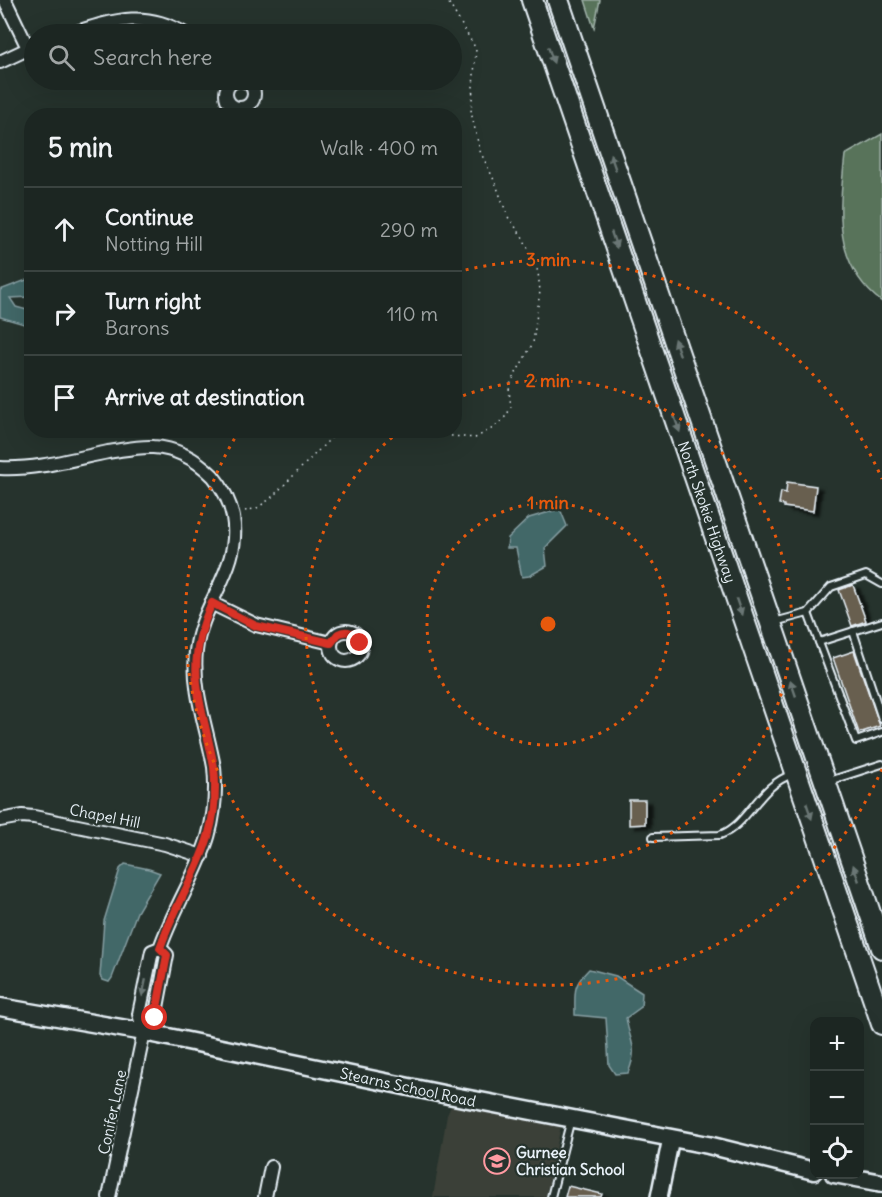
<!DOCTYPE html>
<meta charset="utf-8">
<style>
body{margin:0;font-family:Delius,sans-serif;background:#252e2a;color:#f1f3f6}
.controls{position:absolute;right:18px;bottom:18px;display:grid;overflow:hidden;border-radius:12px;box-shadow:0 6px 24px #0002}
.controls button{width:54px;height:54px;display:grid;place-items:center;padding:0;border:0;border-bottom:2px solid #3a4340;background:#1c2622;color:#f1f3f6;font:30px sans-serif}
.stop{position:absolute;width:18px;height:18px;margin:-14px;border:4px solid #d93025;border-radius:50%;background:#fff}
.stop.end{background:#d93025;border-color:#fff;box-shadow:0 2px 6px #0008}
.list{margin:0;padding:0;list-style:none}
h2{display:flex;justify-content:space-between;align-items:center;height:78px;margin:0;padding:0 24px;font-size:26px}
h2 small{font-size:20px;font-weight:400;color:#a0a5a5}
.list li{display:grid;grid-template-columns:39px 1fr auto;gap:18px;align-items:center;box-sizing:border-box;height:84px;padding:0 24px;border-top:2px solid #3a4340}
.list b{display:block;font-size:22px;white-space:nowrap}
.list p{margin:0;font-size:20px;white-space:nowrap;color:#a0a5a5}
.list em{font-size:20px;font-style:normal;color:#a0a5a5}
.icon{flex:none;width:33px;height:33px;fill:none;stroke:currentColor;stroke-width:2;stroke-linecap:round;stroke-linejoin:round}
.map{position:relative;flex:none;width:882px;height:1197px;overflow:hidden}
.search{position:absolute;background:#1c2622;box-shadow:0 6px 24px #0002;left:24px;top:24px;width:438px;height:66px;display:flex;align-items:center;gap:15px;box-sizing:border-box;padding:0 21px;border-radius:33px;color:#a0a5a5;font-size:22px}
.panel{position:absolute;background:#1c2622;box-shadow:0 6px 24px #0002;left:24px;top:108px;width:438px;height:330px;border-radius:24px}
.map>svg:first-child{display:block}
.built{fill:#3a4038}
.green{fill:#58735a;stroke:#a0b2a9;stroke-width:1.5}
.water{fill:#436768;stroke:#859ea2;stroke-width:1.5}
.building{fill:#675e50;stroke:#e8f1f8;stroke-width:1.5;filter:url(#shadow)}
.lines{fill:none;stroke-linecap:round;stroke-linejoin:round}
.service-casing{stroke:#e8f1f8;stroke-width:10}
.minor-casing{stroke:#e8f1f8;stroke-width:16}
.tertiary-casing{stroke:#e8f1f8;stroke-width:20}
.secondary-casing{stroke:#e8f1f8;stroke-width:21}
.trunk-casing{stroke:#e8f1f8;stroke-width:24}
.path{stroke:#e8f1f8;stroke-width:1.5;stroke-dasharray:1.5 4.5;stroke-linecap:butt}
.service{stroke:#26332d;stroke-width:6}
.minor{stroke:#26332d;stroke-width:12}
.tertiary{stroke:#26332d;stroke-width:15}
.secondary{stroke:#26332d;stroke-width:16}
.trunk{stroke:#26332d;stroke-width:20}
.oneway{fill:#6a7674}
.route{stroke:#d93025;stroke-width:8}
.ring{fill:none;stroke:#e8590c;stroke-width:3;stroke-dasharray:3 6}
.labels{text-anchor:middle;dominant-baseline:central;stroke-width:4.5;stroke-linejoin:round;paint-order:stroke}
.street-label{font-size:15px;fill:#e8f1f8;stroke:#26332d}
.poi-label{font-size:15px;font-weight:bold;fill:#e8f1f8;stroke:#26332d;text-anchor:start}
.centre{fill:#e8590c;stroke:#26332d;stroke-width:3}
.ring-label{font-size:18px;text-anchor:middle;font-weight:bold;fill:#e8590c;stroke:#26332d;stroke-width:4.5;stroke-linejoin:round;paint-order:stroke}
</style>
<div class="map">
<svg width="882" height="1197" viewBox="0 0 882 1197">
<defs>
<filter id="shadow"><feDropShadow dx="6" dy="3.5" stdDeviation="1.5" flood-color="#0009"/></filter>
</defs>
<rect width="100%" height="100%" fill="#26332d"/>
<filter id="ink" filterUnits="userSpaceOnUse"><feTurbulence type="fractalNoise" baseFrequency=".0167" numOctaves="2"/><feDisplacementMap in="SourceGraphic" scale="12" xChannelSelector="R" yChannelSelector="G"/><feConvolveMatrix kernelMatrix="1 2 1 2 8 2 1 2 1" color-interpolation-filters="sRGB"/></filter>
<g filter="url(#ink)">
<polygon class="built" points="452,1104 561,1126 546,1197 433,1197 447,1115"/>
<g class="green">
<polygon points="585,0 600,0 594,28"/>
<path d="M882,134v168c-50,-38 -43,-91 -37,-147z"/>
</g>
<g class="water">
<polygon points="29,279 31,279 31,297 10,298 16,307 31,311 31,326 0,317 0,290"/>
<polygon points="560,509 567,526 545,548 547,566 529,576 522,577 516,548 507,548 508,538 529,518"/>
<polygon points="125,864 149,869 160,873 137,912 112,978 109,982 103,980 100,976 104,921 120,869"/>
<path d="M589,969l27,7 26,17 -1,14 -15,11c4,26 13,28 2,55l-13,1 -6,-9 -3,-47 -31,-3c0,-23 -3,-29 14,-46z"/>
</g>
<g class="building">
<polygon points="787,482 816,486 813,511 784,507 784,505 779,504 781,492 786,493"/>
<polygon points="853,585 866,621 852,626 839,590"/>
<polygon points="854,651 880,726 859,733 833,658"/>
<polygon points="629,800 645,800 645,824 629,825"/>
<polygon points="568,1186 602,1194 601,1197 565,1197"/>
</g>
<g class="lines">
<g class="service-casing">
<g id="service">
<polyline points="808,613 831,587 866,575 882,584"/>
<polyline points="774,622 808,613 856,741 882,732"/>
<polyline points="853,631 882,719"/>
<polyline points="819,642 882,622"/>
<polyline points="829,781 882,764"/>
<path d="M653,837l67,-2c30,-11 37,-49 73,-61"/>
<polyline points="551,1197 571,1119"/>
</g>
</g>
<g class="minor-casing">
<g id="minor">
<polyline points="5,0 28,48"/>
<path d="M70,34c43,-13 74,-25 115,0"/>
<polyline points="0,62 34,46"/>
<circle cx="240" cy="94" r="14"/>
<path d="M0,468c36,2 73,-9 108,-16 15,-2 30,-6 45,-5 23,1 44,13 60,29 10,12 17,26 20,41 9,52 -32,85 -37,134 -4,39 11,77 18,116 8,79 -30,113 -54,181l-8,3 -13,63 5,18"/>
<polyline points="211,603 256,625 331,643"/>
<circle cx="346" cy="646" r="15"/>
<polyline points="0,820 22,816 34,817 165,844 202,856"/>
<polyline points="109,1197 144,1032 155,1018 167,955 160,948"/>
<polyline points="265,1197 271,1167"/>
</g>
</g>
<g class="tertiary-casing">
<polyline id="tertiary" points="659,1197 671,1138"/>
</g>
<g class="secondary-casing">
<g id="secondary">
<polyline points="0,1007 144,1032 443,1094 708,1145 814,1171"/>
<polyline points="834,1174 882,1183"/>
</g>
</g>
<g class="trunk-casing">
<g id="trunk">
<polyline points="532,0 882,1024"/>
<polyline points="558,0 882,948"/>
</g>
</g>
<g class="path">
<polyline points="434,430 452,436 475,438 493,428 505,417 511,408 509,390 511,382 533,343 540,291 538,272 532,256 522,236 508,217 495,182 480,151 471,112 476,49 447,0"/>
<polyline points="245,511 257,508 270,499 339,430"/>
</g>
<use href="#service" class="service"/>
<use href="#minor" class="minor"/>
<use href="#tertiary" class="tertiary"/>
<use href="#secondary" class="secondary"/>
<use href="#trunk" class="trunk"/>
</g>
<defs><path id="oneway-solid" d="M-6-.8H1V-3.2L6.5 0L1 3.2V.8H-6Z" transform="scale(1.5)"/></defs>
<g class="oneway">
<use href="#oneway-solid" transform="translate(551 55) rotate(71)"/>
<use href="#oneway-solid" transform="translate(613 162) rotate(-109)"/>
<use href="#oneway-solid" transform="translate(614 240) rotate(71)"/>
<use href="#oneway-solid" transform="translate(677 347) rotate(-109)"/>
<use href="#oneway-solid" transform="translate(677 424) rotate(71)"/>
<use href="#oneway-solid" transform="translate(739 607) rotate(71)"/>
<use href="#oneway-solid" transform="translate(793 688) rotate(-109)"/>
<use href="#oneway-solid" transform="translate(809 811) rotate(71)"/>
<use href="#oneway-solid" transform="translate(856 873) rotate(-109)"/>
<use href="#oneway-solid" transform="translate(144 988) rotate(102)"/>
</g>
</g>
<g class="lines" filter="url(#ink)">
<path class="route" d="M155,1018l12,-63 -7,-7c24,-68 62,-102 54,-181 -12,-65 -32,-98 -2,-164l44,23 75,17 7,-9c9,-5 18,-1 22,9"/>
</g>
<g class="ring">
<circle cx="548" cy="624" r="121"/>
<path d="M455 399A243 243 0 1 1 400 431"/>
<path d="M882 769A364 364 0 1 1 239 431M457 272A364 364 0 0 1 882 479"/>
</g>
<defs>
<g id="school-ring" transform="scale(1.35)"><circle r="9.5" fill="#26332d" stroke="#ff9aa2" stroke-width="1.5"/><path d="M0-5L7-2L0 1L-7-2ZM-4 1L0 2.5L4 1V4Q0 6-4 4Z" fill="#ff9aa2"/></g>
</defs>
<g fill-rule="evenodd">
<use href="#school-ring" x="497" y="1161"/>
</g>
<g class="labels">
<g class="street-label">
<text transform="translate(707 512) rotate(71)">North Skokie Highway</text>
<text transform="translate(105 816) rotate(11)">Chapel Hill</text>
<text transform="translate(408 1087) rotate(12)">Stearns School Road</text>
<text transform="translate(112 1112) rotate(-78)">Conifer Lane</text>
</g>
<g class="poi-label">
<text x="516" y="1152">Gurnee<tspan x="516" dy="17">Christian School</tspan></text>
</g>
</g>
<circle cx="548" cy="624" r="9" class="centre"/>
<g class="ring-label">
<text x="548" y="266">3 min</text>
<text x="548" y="387">2 min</text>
<text x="548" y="509">1 min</text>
</g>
</svg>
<div class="controls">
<button>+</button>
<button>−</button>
<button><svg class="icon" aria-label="locate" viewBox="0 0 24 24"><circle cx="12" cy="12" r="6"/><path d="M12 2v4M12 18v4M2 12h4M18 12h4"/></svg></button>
</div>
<div class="stop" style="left:155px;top:1018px"></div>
<div class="stop end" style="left:360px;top:643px"></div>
<div class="search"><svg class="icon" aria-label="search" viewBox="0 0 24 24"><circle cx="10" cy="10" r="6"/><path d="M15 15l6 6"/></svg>Search here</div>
<section class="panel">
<h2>5 min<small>Walk · 400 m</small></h2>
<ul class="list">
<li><svg class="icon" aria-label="ahead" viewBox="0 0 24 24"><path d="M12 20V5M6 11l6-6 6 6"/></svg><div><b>Continue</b><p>Notting Hill</p></div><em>290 m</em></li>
<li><svg class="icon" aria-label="right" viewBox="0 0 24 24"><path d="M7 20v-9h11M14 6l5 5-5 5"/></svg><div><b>Turn right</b><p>Barons</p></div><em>110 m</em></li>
<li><svg class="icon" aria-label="arrive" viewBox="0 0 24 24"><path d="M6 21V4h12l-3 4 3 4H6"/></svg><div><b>Arrive at destination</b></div></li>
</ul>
</section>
</div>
